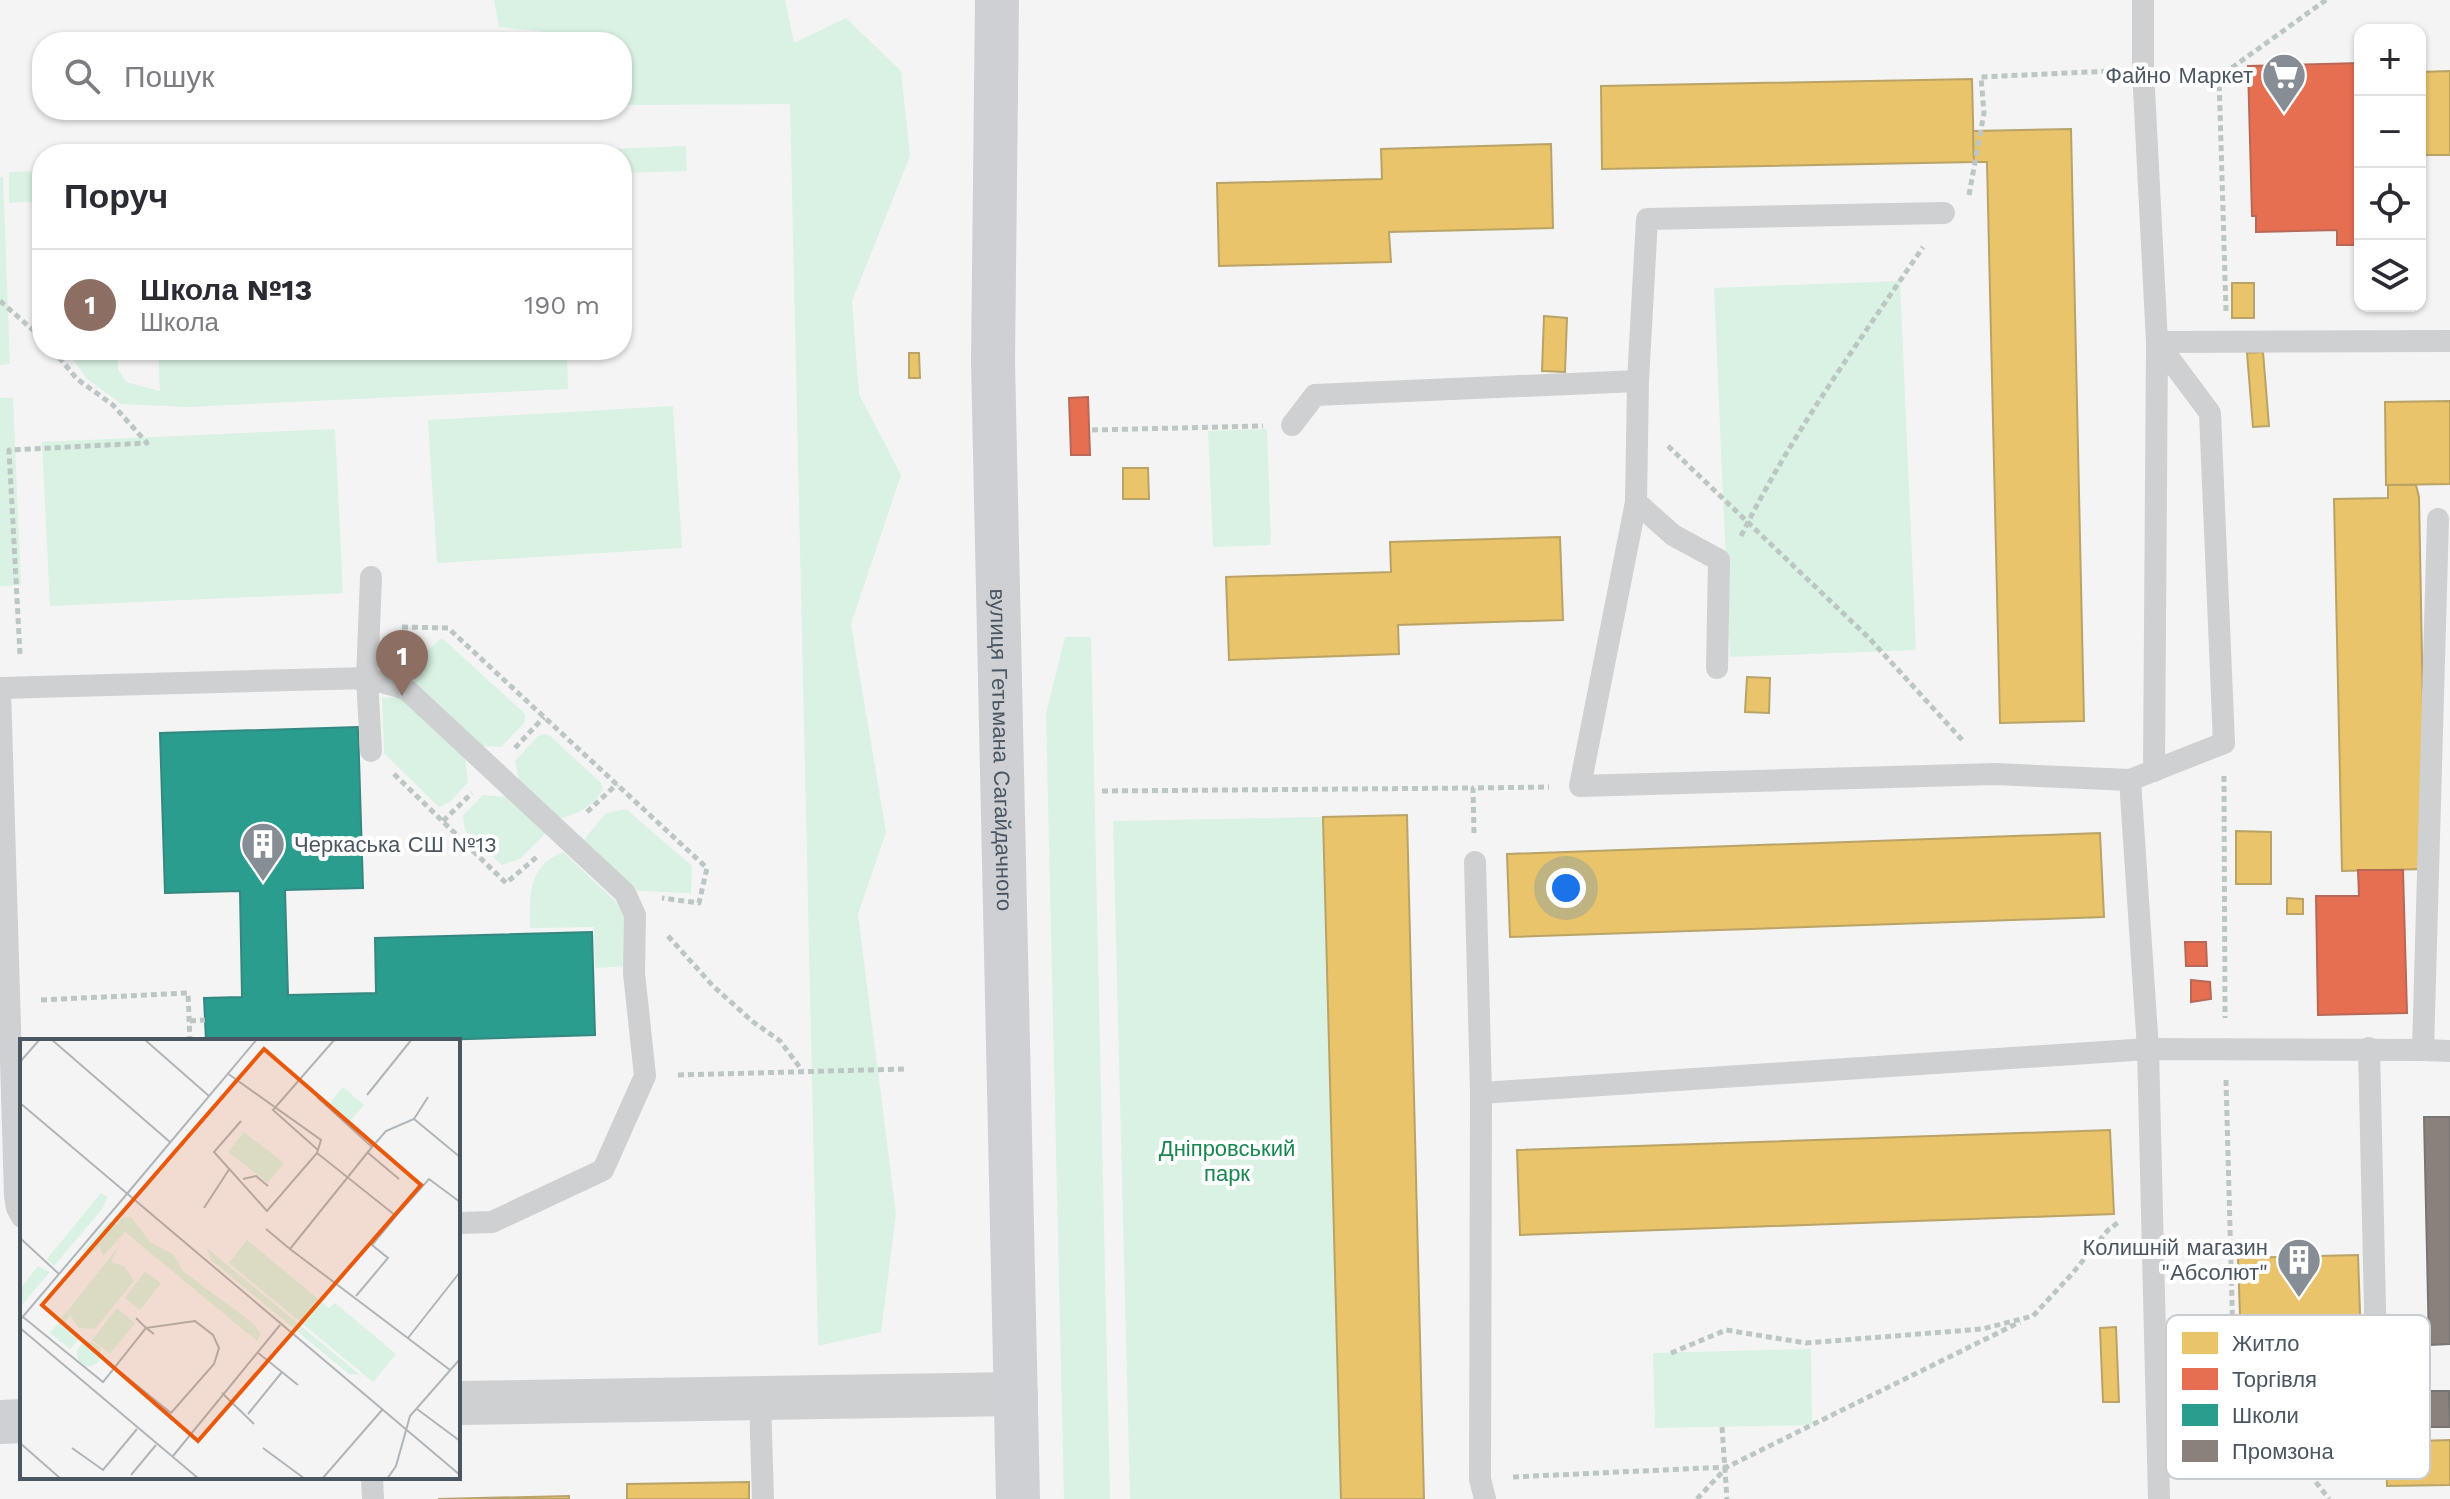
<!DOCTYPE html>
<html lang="uk">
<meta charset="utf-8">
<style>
body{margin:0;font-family:"Work Sans",sans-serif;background:#f2f2f3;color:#2b2b33}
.controls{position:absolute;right:24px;top:24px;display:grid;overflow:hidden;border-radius:16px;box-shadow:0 2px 6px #0004}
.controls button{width:72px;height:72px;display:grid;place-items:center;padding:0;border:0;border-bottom:2px solid #e1e1e2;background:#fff;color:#2b2b33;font:40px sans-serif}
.you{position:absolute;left:1566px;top:888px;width:28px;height:28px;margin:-20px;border:6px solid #fff;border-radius:50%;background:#1a73e8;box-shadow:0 0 0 12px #1a73e833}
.badge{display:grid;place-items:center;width:52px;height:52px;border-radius:50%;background:#111827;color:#fff;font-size:26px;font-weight:700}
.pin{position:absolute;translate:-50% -66px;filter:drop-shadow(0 2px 4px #0008)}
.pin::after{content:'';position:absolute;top:42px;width:28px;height:24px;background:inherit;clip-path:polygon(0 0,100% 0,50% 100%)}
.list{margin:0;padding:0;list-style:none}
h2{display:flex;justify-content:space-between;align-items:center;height:104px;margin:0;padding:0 32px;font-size:34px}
h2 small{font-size:26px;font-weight:400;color:#7c7c81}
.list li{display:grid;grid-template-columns:52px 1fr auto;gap:24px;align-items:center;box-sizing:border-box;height:112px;padding:0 32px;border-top:2px solid #e1e1e2}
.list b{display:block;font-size:30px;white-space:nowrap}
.list p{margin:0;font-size:26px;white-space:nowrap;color:#7c7c81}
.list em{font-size:26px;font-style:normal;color:#7c7c81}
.icon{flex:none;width:44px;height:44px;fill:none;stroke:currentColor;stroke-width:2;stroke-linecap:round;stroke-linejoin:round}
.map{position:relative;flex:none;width:2450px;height:1499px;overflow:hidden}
.search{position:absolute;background:#fff;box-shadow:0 2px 6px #0004;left:32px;top:32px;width:600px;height:88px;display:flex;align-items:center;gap:20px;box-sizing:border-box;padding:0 28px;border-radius:32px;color:#7c7c81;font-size:30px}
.panel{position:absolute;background:#fff;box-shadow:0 2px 6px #0004;left:32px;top:144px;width:600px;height:216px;border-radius:32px}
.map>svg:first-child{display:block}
.green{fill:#d9f2e3}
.homes{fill:#e9c46a;stroke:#b9a367;stroke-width:2}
.shops{fill:#e76f51;stroke:#b86856;stroke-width:2}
.schools{fill:#2a9d8f;stroke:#348881;stroke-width:2}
.industry{fill:#8a817c;stroke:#777474;stroke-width:2}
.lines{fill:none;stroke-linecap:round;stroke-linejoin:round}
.path{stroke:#bcc7c4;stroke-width:5;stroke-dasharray:6 4;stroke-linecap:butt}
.service{stroke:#ced0d2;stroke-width:22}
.minor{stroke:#ced0d2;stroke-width:44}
.secondary{stroke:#ced0d4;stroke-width:44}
.labels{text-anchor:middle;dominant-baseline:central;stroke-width:8;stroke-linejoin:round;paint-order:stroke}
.poi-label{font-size:22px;fill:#4a5661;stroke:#fff;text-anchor:end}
.street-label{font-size:22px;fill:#4a5661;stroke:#fff}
.park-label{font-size:22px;fill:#17864f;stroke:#fff}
.inset-road{fill:none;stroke:#b0b5b9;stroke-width:2}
.view{fill:#e8590c;fill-opacity:0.15;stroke:#e8590c;stroke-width:4}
.inset-edge{fill:none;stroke:#4a5661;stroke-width:4}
.key{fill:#fff;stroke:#c9ccd0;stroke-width:2}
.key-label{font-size:22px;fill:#4a5661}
</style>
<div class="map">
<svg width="2450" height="1499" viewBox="0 0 2450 1499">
<rect width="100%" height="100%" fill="#f4f4f4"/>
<g class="green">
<polygon points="494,0 785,0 794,43 846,18 901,71 910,156 852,301 859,394 901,475 851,624 886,832 858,914 896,1214 881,1332 818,1346 790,104 622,105 622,42 599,42 598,37 499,27"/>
<polygon points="686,146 687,171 622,173 622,154 486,154"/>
<polygon points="42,171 42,201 9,203 9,172"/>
<polygon points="0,177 3,177 10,364 0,365"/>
<polygon points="1900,281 1916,650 1730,657 1714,288"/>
<polygon points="67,350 117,350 118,369 126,382 160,391 158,350 571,350 567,355 568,389 188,407 121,404 86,378"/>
<polygon points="0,398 13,398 21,585 0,586"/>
<polygon points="673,406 682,548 437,563 428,420"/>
<polygon points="335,429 343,593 50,606 42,442"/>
<polygon points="1267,429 1271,545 1213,547 1208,431"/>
<polygon points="1065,637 1091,637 1110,1499 1064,1499 1046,714"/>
<polygon points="442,638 525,714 525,722 501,747 482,746 414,682 414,661"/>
<polygon points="382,697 401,698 465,758 468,782 451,801 439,807 384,753"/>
<path d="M544,734l5,1 52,48 2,6c-9,17 -27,26 -45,30l-39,-39 -4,-19 23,-25z"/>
<polygon points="483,795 507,797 546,833 520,859 502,865 465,831 463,815"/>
<polygon points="626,809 692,866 691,893 638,891 584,840 606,813"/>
<polygon points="1323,817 1341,1499 1130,1499 1113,821"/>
<path d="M563,852l54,51 7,13 1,50 -30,2 -1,-41 -64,1c0,-33 -3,-61 33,-76z"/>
<polygon points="1811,1349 1812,1425 1655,1428 1653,1353"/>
</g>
<g class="homes">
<polygon points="2450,71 2450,155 2420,155 2420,72"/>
<polygon points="1972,79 1974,162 1602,169 1601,86"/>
<polygon points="2071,129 2084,721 2000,723 1987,162 1974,162 1973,131"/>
<polygon points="1551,144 1553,228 1389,232 1391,262 1219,266 1217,183 1382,179 1381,149"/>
<rect x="2232" y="283" width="22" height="35"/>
<polygon points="1544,316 1567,318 1565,372 1542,371"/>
<polygon points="2263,352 2269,426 2253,427 2247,353"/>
<polygon points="909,353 919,353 920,378 909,378"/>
<polygon points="2450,401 2450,484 2386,485 2385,402"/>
<polygon points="1123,468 1148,468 1149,499 1123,499"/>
<polygon points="2388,485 2416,485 2419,497 2426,869 2342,871 2334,499 2388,498"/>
<polygon points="1560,537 1563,620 1398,625 1399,654 1229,660 1226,577 1391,572 1390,542"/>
<polygon points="1747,677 1770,678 1769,713 1745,712"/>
<polygon points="1407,815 1424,1499 1341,1499 1323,817"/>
<polygon points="2236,831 2271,832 2271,884 2236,884"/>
<polygon points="2100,833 2104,917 1510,937 1507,854"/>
<polygon points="2287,898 2303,899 2303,914 2287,914"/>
<polygon points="2110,1130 2114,1214 1520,1235 1517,1150"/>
<polygon points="2358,1255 2361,1341 2241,1344 2238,1258"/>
<polygon points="2116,1327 2119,1402 2103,1402 2100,1328"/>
<polygon points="2450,1440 2450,1485 2387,1486 2386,1442"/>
<polygon points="749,1482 749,1499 627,1499 627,1484"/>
<polygon points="569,1496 569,1499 438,1499"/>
</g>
<g class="shops">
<polygon points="2360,63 2360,245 2337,245 2337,230 2256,232 2256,216 2252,216 2248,66"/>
<polygon points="1088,397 1090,455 1071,455 1069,398"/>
<polygon points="2358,870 2403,870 2407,1013 2318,1015 2316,896 2359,896"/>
<polygon points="2185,942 2206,942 2207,966 2186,966"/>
<polygon points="2191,980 2210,982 2211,999 2191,1002"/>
</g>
<polygon class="schools" points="358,727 363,888 285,890 288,995 376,993 375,938 592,932 595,1035 403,1041 206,1041 204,998 242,997 240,891 165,893 160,733"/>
<g class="industry">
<polygon points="2424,1117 2450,1117 2450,1344 2429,1345"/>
<polygon points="2427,1391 2449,1391 2450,1427 2427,1427"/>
</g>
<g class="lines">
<g class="path">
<polyline points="1969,195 1984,113 1981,77 2111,71"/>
<polyline points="0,301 42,338"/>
<polyline points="2226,311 2219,77 2326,0"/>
<polyline points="1092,430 1263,426"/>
<polyline points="1668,446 1869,638 1964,742"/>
<path d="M1741,536c51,-103 118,-194 182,-289"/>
<polyline points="402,627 448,628 707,868 699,903 662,898"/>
<polyline points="20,654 9,450 147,443 113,405 77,379 53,350"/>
<polyline points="515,748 544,717"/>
<polyline points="394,774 506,883 538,856"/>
<polyline points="2224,776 2225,1018"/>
<polyline points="1102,791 1473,788"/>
<polyline points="587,812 617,784"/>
<polyline points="443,821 472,793"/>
<polyline points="1474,833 1473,788 1549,787"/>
<polyline points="668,936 713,986 752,1021 780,1041 802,1070"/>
<polyline points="41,1000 188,993 190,1041"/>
<polyline points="190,1021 205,1020"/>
<polyline points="678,1075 904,1069"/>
<polyline points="2226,1080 2234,1376 2329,1499"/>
<polyline points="1671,1353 1726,1330 1806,1343 1982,1329 2033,1316 2071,1275 2108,1230 2120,1221"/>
<polyline points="1722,1427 1727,1499"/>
<polyline points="1513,1477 1727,1467"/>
<polyline points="1697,1499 1727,1467 2020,1322"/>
</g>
<g class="service">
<polyline points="2143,0 2143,70 2157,342 2210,413 2224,743 2130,780 2148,1049 2159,1499"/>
<polyline points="1944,213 1647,219 1638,381 1636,502 1580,786 1995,774 2130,780"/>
<polyline points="1292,425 1315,395 1638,381"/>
<polyline points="1636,502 1673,535 1719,560 1717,668"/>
<polyline points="371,577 367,678 406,689 625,893 635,915 634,973 645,1076 603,1170 492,1222 458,1223"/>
<polyline points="0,688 15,1196 17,1208 22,1217"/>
<polyline points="0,688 367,678 371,751"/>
<polyline points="2154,771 2157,342 2450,341"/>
<polyline points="1475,862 1481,1093 2148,1049 2423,1050 2438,519"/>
<polyline points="2369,1048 2376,1351"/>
<polyline points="2423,1050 2450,1051"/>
<polyline points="1481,1093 1480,1479 1485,1499"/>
<polyline points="760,1399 763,1499"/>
<polyline points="372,1477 373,1499"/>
</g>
<g class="minor">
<polyline points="458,1403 1016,1394"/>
<polyline points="0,1422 22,1421"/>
</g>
<path class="secondary" id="s1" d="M997,0l-4,362 25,1137"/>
</g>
<defs>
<g id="supermarket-pin" transform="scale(2.3)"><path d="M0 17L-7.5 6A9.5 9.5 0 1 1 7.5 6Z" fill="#868d94" stroke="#fff"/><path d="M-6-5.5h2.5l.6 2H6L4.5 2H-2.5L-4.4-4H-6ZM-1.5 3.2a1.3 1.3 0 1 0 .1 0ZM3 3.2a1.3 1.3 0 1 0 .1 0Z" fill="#fff"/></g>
<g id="building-pin" transform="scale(2.3)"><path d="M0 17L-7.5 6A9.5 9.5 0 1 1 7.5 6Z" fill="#868d94" stroke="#fff"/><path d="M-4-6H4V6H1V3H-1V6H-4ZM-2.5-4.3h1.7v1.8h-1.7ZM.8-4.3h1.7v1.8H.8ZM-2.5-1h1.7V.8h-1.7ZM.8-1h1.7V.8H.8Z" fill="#fff"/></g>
</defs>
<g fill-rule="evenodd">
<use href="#supermarket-pin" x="2284" y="75"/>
<use href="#building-pin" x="263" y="844"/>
<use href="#building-pin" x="2299" y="1260"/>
</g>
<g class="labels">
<g class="poi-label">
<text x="2253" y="75">Файно Маркет</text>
<text x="294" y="844" text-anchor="start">Черкаська СШ №13</text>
<text x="2268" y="1247">Колишній магазин<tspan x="2268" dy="25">"Абсолют"</tspan></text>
</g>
<g class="street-label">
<text stroke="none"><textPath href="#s1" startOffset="750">вулиця Гетьмана Сагайдачного</textPath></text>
</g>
<g class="park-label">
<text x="1227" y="1148">Дніпровський<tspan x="1227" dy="25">парк</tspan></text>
</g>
</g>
<g transform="translate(20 1039)">
<rect width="440" height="440" fill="#f4f4f4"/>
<path d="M323,48l21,18 -14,16 -20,-18zM224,93l40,31 -16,20 -40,-31zM81,154l7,4 -6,12 -48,57 -7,-7zM111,178l20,26 22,11 11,18 66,49 11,12 -4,8 -132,-109 -22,24 -3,-10 -10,9 -7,-4 26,-30 9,4 3,-7zM227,201l82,68 6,-5 61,51 -23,28 -144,-119zM99,207l-8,16 13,4 10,15 -39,48 -16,-1 -9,-13 -6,8 17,14 -11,12 -20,-16zM187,209l153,127 -11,-1 -138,-114zM18,227l12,6 -30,35v-18zM125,232l16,12 -21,27 -15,-12zM97,269l18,15 -25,31 -18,-14zM57 315a12 12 0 1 1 24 0a12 12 0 1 1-24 0Z" fill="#d9f2e3"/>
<path class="inset-road" d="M31,0l119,103M124,0l65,57M0,23l20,-23M207,34l94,67 -4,13 79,63 33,-37 31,23M347,56l45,-56M0,64l440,372M394,80l46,38M221,82l-27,31 53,59 50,-58M352,108l14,-16 28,-12 14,-22M298,111l-45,-40 62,-71M347,113l32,27M223,140l13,-3 12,10M106,156l131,-156M184,169l26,-40M246,190l24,20 82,-102 -55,-50M0,199l39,36M270,210l160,121M336,257l32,-38 -16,-13 24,-29M3,278l80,65 43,-54 8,6M0,281l106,-125M0,289l179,151M388,299l52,-66M237,313l41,33M94,328l57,46 43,-49 5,-16 -6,-13 -18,-14 -49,7 -10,-10M202,354l32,31M397,370l43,32M228,375l34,-42M0,404l41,36M52,409l31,22 34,-41M243,409l42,31M153,417l107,-131M111,436l25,-30M302,440l60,-69M367,440l9,-13 14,-50 50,-57"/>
<path class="view" d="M244,10l157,136 -223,256 -156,-136z"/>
<rect width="440" height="440" class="inset-edge"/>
</g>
<rect x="2166" y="1315" width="264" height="164" rx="12" class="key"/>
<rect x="2182" y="1332" width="36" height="22" fill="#e9c46a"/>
<rect x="2182" y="1368" width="36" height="22" fill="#e76f51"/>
<rect x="2182" y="1404" width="36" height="22" fill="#2a9d8f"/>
<rect x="2182" y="1440" width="36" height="22" fill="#8a817c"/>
<g class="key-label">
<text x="2232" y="1351">Житло</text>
<text x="2232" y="1387">Торгівля</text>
<text x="2232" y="1423">Школи</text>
<text x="2232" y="1459">Промзона</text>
</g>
</svg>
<div class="controls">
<button>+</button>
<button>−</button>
<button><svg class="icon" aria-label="locate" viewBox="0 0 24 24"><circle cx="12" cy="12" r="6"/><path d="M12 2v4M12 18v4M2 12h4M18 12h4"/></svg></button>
<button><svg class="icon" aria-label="layers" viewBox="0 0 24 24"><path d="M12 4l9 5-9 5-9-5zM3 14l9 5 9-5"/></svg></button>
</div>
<div class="you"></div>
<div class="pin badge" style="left:402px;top:696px;background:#8d6e63">1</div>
<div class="search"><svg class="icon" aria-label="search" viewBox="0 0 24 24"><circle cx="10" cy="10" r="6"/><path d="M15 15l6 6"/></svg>Пошук</div>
<section class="panel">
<h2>Поруч<small></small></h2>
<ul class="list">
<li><span class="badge" style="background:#8d6e63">1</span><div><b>Школа №13</b><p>Школа</p></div><em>190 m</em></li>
</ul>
</section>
</div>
